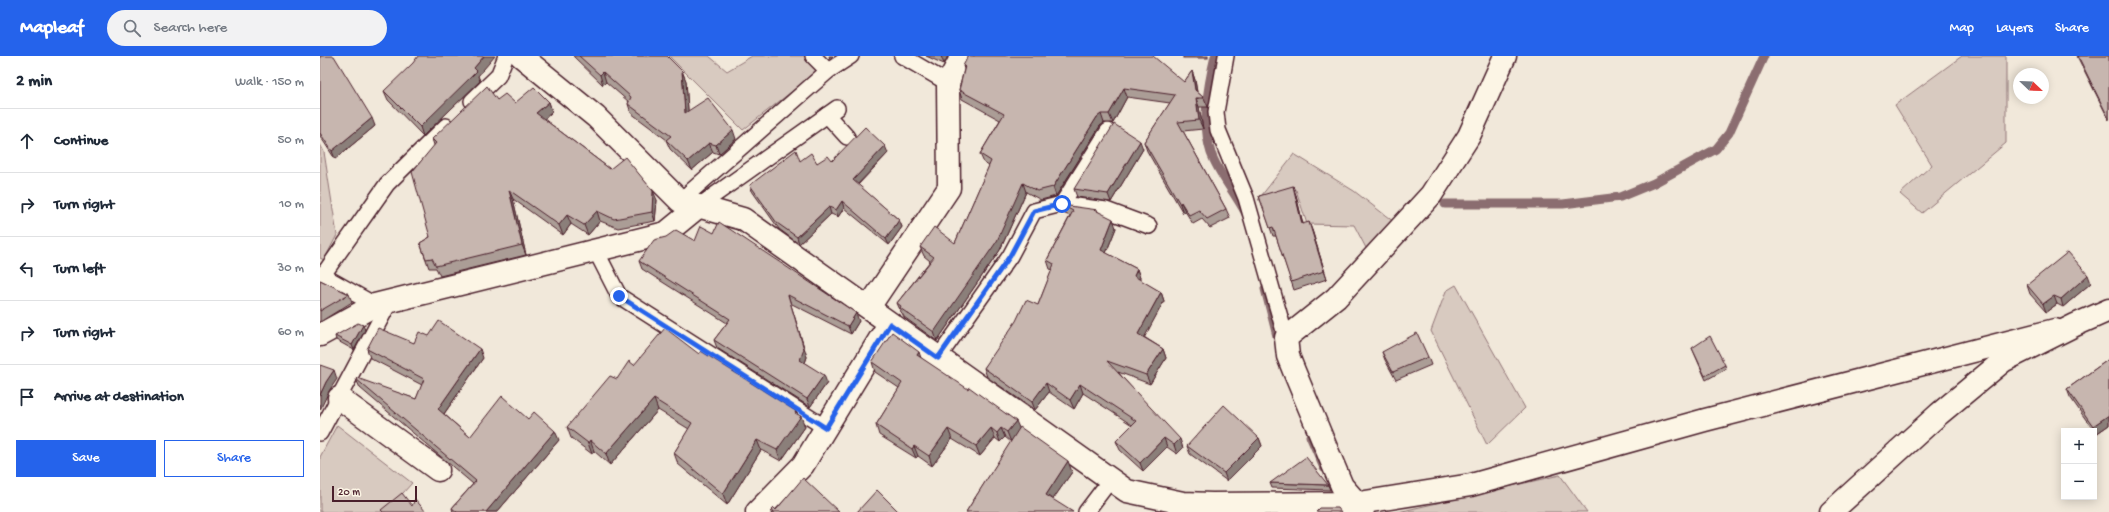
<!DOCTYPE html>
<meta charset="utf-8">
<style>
body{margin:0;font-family:"Gochi Hand",sans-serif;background:#f2f2f3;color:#1f2937}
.controls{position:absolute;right:12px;bottom:12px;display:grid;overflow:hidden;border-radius:0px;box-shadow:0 2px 10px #0003}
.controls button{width:36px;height:36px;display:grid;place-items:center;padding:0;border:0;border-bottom:1px solid #e0e1e3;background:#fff;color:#1f2937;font:20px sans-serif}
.compass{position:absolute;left:1693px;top:12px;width:36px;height:36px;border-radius:50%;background:#fff;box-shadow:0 2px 10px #0003;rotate:113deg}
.scale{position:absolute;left:12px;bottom:10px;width:85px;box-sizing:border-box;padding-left:4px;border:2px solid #4a1f2b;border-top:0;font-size:11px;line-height:14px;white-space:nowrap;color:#4a1f2b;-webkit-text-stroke:3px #fcf5e5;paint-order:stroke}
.stop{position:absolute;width:12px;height:12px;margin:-9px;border:3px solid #2563eb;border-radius:50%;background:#fff}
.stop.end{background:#2563eb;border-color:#fff;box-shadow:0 1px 4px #0008}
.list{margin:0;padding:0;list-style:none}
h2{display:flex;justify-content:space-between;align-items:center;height:52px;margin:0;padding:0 16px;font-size:17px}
h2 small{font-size:13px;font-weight:400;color:#747a83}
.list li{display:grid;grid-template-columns:26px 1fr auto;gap:12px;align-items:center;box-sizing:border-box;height:64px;padding:0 16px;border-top:1px solid #e0e1e3}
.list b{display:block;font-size:15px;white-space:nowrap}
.list em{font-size:13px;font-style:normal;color:#747a83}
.actions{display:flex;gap:8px;padding:12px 16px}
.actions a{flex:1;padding:9px 0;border:1px solid #2563eb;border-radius:0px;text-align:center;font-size:14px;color:#2563eb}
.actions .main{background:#2563eb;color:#fff}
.icon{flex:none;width:22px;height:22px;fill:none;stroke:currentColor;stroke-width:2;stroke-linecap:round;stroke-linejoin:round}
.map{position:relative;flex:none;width:1789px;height:456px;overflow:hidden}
header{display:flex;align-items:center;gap:24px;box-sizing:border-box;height:56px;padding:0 20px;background:#2563eb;color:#fff}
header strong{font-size:19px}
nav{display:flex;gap:22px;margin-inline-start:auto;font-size:14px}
.search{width:280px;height:36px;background:#f2f2f3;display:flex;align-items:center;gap:10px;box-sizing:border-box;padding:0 14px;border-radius:22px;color:#747a83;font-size:15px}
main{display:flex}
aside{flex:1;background:#fff}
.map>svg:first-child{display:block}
.green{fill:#d8cac0;stroke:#917476}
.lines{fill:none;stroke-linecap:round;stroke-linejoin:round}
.stream{stroke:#8b6d6f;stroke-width:9}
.lane-casing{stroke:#4a1f2b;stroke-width:18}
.street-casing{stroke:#4a1f2b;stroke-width:25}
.secondary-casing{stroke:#4a1f2b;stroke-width:25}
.lane{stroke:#fcf5e5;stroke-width:15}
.street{stroke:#fcf5e5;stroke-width:22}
.secondary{stroke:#fcf5e5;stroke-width:22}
.wall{fill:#ab9d96;stroke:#4a1f2b}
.shaded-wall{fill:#8b7f7a;stroke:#4a1f2b}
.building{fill:#c7b6af;stroke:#4a1f2b}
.route{stroke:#2563eb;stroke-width:5}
</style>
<header>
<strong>Mapleaf</strong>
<div class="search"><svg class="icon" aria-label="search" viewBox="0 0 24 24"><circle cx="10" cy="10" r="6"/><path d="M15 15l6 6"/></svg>Search here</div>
<nav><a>Map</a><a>Layers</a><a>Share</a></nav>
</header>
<main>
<aside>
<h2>2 min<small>Walk · 150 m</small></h2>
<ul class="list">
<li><svg class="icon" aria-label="ahead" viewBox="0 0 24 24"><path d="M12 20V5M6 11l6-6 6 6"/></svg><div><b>Continue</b></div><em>50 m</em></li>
<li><svg class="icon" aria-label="right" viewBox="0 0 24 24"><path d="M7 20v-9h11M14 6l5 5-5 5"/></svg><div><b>Turn right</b></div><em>10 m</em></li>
<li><svg class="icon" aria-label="left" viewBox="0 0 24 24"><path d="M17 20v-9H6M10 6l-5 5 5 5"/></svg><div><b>Turn left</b></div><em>30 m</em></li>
<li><svg class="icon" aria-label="right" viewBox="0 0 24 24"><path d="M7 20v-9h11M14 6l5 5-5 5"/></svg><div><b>Turn right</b></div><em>60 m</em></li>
<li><svg class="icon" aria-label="arrive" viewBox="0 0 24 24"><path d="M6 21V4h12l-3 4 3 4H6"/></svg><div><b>Arrive at destination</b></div></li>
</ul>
<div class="actions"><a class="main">Save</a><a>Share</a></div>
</aside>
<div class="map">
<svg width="1789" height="456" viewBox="0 0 1789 456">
<rect width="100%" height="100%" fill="#f1e8da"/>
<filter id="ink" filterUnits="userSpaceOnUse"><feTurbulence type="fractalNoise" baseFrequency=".025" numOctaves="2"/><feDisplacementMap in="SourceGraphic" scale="8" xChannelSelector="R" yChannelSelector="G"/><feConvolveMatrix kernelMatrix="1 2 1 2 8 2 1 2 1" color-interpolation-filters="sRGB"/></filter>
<g filter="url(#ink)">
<g class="green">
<polygon points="349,0 389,0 407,15 432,0 484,0 499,14 423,74"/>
<polygon points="1642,0 1686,0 1686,87 1602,157 1580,138 1612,109 1575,49"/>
<polygon points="0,88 4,96 17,179 4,204 0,202"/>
<polygon points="974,98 1034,135 1074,166 1046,192 1034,169 987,168 976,134 946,144 938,144"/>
<polygon points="1136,229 1205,352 1167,389 1111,275 1126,235"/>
<polygon points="17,369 92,427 66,456 0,456 0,401"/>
<polygon points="1240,419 1267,456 1078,456"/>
</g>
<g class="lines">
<g class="stream">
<path d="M895,0c-7,30 -14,67 -4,97 8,22 25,41 35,61"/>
<polyline points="1125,148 1243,148 1300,141 1334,127 1396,93 1409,77 1444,0"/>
<polyline points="945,233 959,288"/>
<polyline points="990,380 1004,412"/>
</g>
<g class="lane-casing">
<g id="lane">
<polyline points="493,0 508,15"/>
<polyline points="582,0 628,27"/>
<polyline points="906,0 896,56 898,74 926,142 966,282"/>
<polyline points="152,45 178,20 186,0"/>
<polyline points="507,59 527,81"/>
<polyline points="360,145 508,15 531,0"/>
<polyline points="742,148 786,154 829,170"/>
<polyline points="379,150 517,52"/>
<polyline points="276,195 299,240 506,372"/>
<polyline points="0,218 55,249"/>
<polyline points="3,219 67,128 126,70"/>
<polyline points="618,302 690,200 714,155 742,148 788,75"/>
<polyline points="0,377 70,245"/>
<polyline points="766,456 791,423"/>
</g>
</g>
<g class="street-casing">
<g id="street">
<polyline points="201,0 276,61 360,145 423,163 807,435 863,447 892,448 1039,447 1151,429 1385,364 1735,274"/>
<polyline points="549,251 629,132 628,27 642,0"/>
<polyline points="0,279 55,249 346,177 379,150"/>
<polyline points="19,342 118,414"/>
<polyline points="1043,454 1022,430 974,315 968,300 966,282 1016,242 1111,139 1149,80 1185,0"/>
<polyline points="437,456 483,409 569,268"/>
</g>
</g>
<g class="secondary-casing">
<polyline id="secondary" points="1511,456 1619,358 1683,305 1755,269 1789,254"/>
</g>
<use href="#lane" class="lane"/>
<use href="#street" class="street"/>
<use href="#secondary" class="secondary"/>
</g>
<g class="wall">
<polygon points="0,0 55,70 15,103 0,80"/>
<polygon points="253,0 347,0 362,15 366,25 368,55 416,83 399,98 393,96 372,114 350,93 346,84 347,84 311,57 308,48 309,46 286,26 283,29"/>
<polygon points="606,0 628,0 624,8"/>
<rect x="863" y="0" width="25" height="2"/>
<polygon points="1757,0 1789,0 1789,64"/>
<polygon points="643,10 864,26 872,15 875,24 877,36 884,42 888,51 879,51 883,73 863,75 906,153 910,162 890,172 882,163 873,168 865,155 863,157 827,95 824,86 850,47 807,41 793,67 784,67 780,70 736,140 721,144 706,136 680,194 617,285 584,261 582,257 581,256 577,247 610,205 604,200 600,191 635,187 669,110 664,107 660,98 680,64 642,43 639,34 644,13"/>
<polygon points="158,20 160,25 103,80 68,44 64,35"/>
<polygon points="177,44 195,47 229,46 232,56 224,63 290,113 337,144 335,165 298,172 280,165 268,179 251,168 243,179 193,143 206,199 120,220 116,212 109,212 100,187 110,181 114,89 112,83"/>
<polygon points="823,93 791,146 757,141 754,133"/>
<polygon points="568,97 538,129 579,164 582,171 569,189 524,152 518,161 511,158 479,188 459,173 432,135 430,129 480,105 497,107"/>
<polygon points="976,139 983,168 992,174 1007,223 974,234 956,180 953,180 939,140"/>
<polygon points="742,149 779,156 796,172 786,197 817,213 820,222 819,224 841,236 844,245 824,281 843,293 846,302 830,328 798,316 863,392 857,398 847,391 823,415 800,394 796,385 812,369 763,337 754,353 729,336 715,354 667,321 664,312 718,249 732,214 730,213 727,204 750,160 745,158"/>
<polygon points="375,185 539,265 531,278 470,247 487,301 485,307 507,327 490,351 397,292 394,284 407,267 322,213 319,205"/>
<polygon points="0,224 29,238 32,246 0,266"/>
<polygon points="1771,227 1743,251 1737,248 1726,256 1710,238 1707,229"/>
<polygon points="45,274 34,294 16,284 15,280"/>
<polygon points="94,287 163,302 124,358 150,381 208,363 239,384 177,456 133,456 132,452 153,428 40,332 36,323 96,343 102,329 50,302 47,293"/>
<polygon points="1372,292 1405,309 1406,313 1386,324"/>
<polygon points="1062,296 1108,301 1111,309 1076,324 1065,304"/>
<polygon points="379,298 476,355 485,371 461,405 441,394 407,449 358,408 354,397 369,373 338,354 290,409 274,395 272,398 251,382 247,371 297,323 314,309"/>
<polygon points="601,302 699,373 752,416 733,443 646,456 691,386 685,381 680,386 675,382 660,400 632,383 612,410 598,400 596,402 559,379 556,369 579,332 555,316 552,306"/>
<polygon points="1789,303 1789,369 1776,378 1750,341 1747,333"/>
<polygon points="939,382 942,390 907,425 870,398 867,390"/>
<polygon points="950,427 1008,429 1010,434 952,432"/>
</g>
<g class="shaded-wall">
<polygon points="164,0 175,0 158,20 160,25 103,80 100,71 154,12"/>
<polygon points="509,0 513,0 510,3"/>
<polygon points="621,0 628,0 624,8"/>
<polygon points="362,15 366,25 369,67 365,57"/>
<polygon points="872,15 875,24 878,43 875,34"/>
<polygon points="283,16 286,26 283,29 280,19"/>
<polygon points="804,32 807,41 793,67 789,58"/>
<polygon points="876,42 879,51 883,73 879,64"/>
<polygon points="229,46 232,56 220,67 216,57"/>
<polygon points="781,58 784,67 780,70 736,140 733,131 777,61"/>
<polygon points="52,62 55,70 15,103 12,95"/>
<polygon points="413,74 416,83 399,98 396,89"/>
<polygon points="820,85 823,93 791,146 788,138"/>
<polygon points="389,87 393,96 372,114 368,105"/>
<polygon points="565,90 568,97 535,131 533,124"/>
<polygon points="703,127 706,136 680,194 617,285 614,276"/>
<polygon points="973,130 976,139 985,176 982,168"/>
<polygon points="189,134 193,143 206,199 202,189"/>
<polygon points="333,135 337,144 335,165 332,156"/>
<polygon points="522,145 524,152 518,161 516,154"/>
<polygon points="861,146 865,155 863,157 860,148"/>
<polygon points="509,151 511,158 479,188 477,181"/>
<polygon points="277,155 280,165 268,179 264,169"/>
<polygon points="247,159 251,168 243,179 239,169"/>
<polygon points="793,163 796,172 784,202 781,194"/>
<polygon points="579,164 582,171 569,189 566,183"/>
<polygon points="989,166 992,174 1007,223 1004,215"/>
<polygon points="817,213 820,222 817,229 814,220"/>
<polygon points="1768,219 1771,227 1743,251 1741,243"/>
<polygon points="841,236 844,245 822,286 818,278"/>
<polygon points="468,239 487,301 483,312 480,304"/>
<polygon points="1734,240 1737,248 1726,256 1723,248"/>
<polygon points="536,257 539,265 531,278 528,270"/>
<polygon points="43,269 45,274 34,294 32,289"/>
<polygon points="160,293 163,302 121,362 118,353"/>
<polygon points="843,293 846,302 830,328 826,319"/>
<polygon points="599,296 602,305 597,299"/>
<polygon points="14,314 17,323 9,335 0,354 0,339 6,326"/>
<polygon points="504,319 507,327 490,351 487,343"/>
<polygon points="726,327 729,336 715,354 712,346"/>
<polygon points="760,328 763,337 754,353 750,344"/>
<polygon points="334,343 338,354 290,409 286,398"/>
<polygon points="476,355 479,363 481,360 485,371 461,405 457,394"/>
<polygon points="1789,359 1789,369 1776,378 1773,370"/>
<polygon points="696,365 700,374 691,386 687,376"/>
<polygon points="671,372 675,382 660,400 656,390"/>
<polygon points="681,372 685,381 680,386 677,377"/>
<polygon points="628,373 632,383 612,410 609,400"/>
<polygon points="235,375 239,384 177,456 166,456"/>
<polygon points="844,382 847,391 823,415 820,407"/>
<polygon points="939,382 942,390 907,425 904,417"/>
<polygon points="860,383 863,392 857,398 854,389"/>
<polygon points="270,384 274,395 272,398 268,387"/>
<polygon points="437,384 441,394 407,449 403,438"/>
<polygon points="594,390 598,400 596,402 592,393"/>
<polygon points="748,405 752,416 729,449 726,439"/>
</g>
<g class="building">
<polygon points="0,0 14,0 52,62 12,95 0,77"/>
<polygon points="98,0 164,0 154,12 157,15 100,71 64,35 93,7"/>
<polygon points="259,0 347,0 362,15 365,57 388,42 413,74 396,89 389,87 368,105 346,84 351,80 308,48 311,41 283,16 280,19"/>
<polygon points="648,0 833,0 864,26 872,15 875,34 884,42 876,42 879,64 858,66 906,153 887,163 879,154 869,159 861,146 860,148 824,86 855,39 804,32 789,58 781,58 777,61 733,131 717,135 703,127 677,185 614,276 580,252 581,250 577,247 614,201 600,191 614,171 635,187 671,105 660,98 684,58 639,34 645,10 643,10"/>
<polygon points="1758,0 1789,0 1789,63"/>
<polygon points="167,30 177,44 185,38 195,47 214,31 229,46 216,57 290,113 305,101 333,135 332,156 294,163 277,155 264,169 247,159 239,169 189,134 202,189 116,210 112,202 106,203 100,187 110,181 92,116 116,87 112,83"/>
<polygon points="794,68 820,85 788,138 754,133"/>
<polygon points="545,71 565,90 533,124 579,164 566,183 522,145 516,154 509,151 477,181 457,167 430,129 476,94 480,105 491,97 497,107 508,100 512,105"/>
<polygon points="973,130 982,168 989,166 1004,215 971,226 953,171 950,172 939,140"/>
<polygon points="742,149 778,154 777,155 793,163 781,194 817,213 814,220 841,236 818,278 843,293 826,319 787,305 860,383 854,389 844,382 820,407 796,385 816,365 760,328 750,344 726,327 712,346 664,312 696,265 706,244 718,249 734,208 727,204 753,155"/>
<polygon points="399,166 536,257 528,270 468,239 484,293 480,304 504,319 487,343 394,284 410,263 319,205 334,184 346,181 356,174 375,185 381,170 394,177"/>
<polygon points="1748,196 1768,219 1741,243 1734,240 1723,248 1707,229"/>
<polygon points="0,224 29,238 0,255"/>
<polygon points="119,265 160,293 118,353 150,381 182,340 208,363 214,356 235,375 166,456 137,456 132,452 156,425 36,323 37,322 96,343 104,323 47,293 58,272 94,287 99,276 109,280"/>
<polygon points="38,267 43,269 32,289 15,280"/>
<polygon points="345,272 379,298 381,295 476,355 475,357 481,360 457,394 437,384 403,438 354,397 372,367 334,343 286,398 270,384 268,387 247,371 290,320 297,323 309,305 314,309"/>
<polygon points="572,276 599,296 597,299 648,333 649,331 696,365 687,376 681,372 677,377 671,372 656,390 628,373 609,400 594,390 592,393 556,369 582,327 552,306"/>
<polygon points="1097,277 1108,301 1073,316 1062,296"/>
<polygon points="1390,280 1405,309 1385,320 1372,292"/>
<polygon points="1789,303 1789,359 1773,370 1747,333"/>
<polygon points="0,309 14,314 6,326 0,339"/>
<polygon points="904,349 939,382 904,417 867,390"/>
<polygon points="700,371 748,405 726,439 753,456 646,456"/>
<polygon points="986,401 1008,429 950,427"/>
<polygon points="483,422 519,456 450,456 454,452 456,454"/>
<polygon points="557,434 579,456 537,456"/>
<polygon points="82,437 92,450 95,443 106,456 63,456 61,454"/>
<polygon points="1000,452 1018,452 1021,456 996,456"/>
</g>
</g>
<g class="lines" filter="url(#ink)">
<polyline class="route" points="299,240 506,372 570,268 618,302 690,200 714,155 742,148"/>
</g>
</svg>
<div class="controls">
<button>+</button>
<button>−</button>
</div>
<svg class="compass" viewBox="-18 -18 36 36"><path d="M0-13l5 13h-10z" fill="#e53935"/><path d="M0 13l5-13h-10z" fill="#747a83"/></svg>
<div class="scale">20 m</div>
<div class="stop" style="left:742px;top:148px"></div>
<div class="stop end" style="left:299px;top:240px"></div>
</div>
</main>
